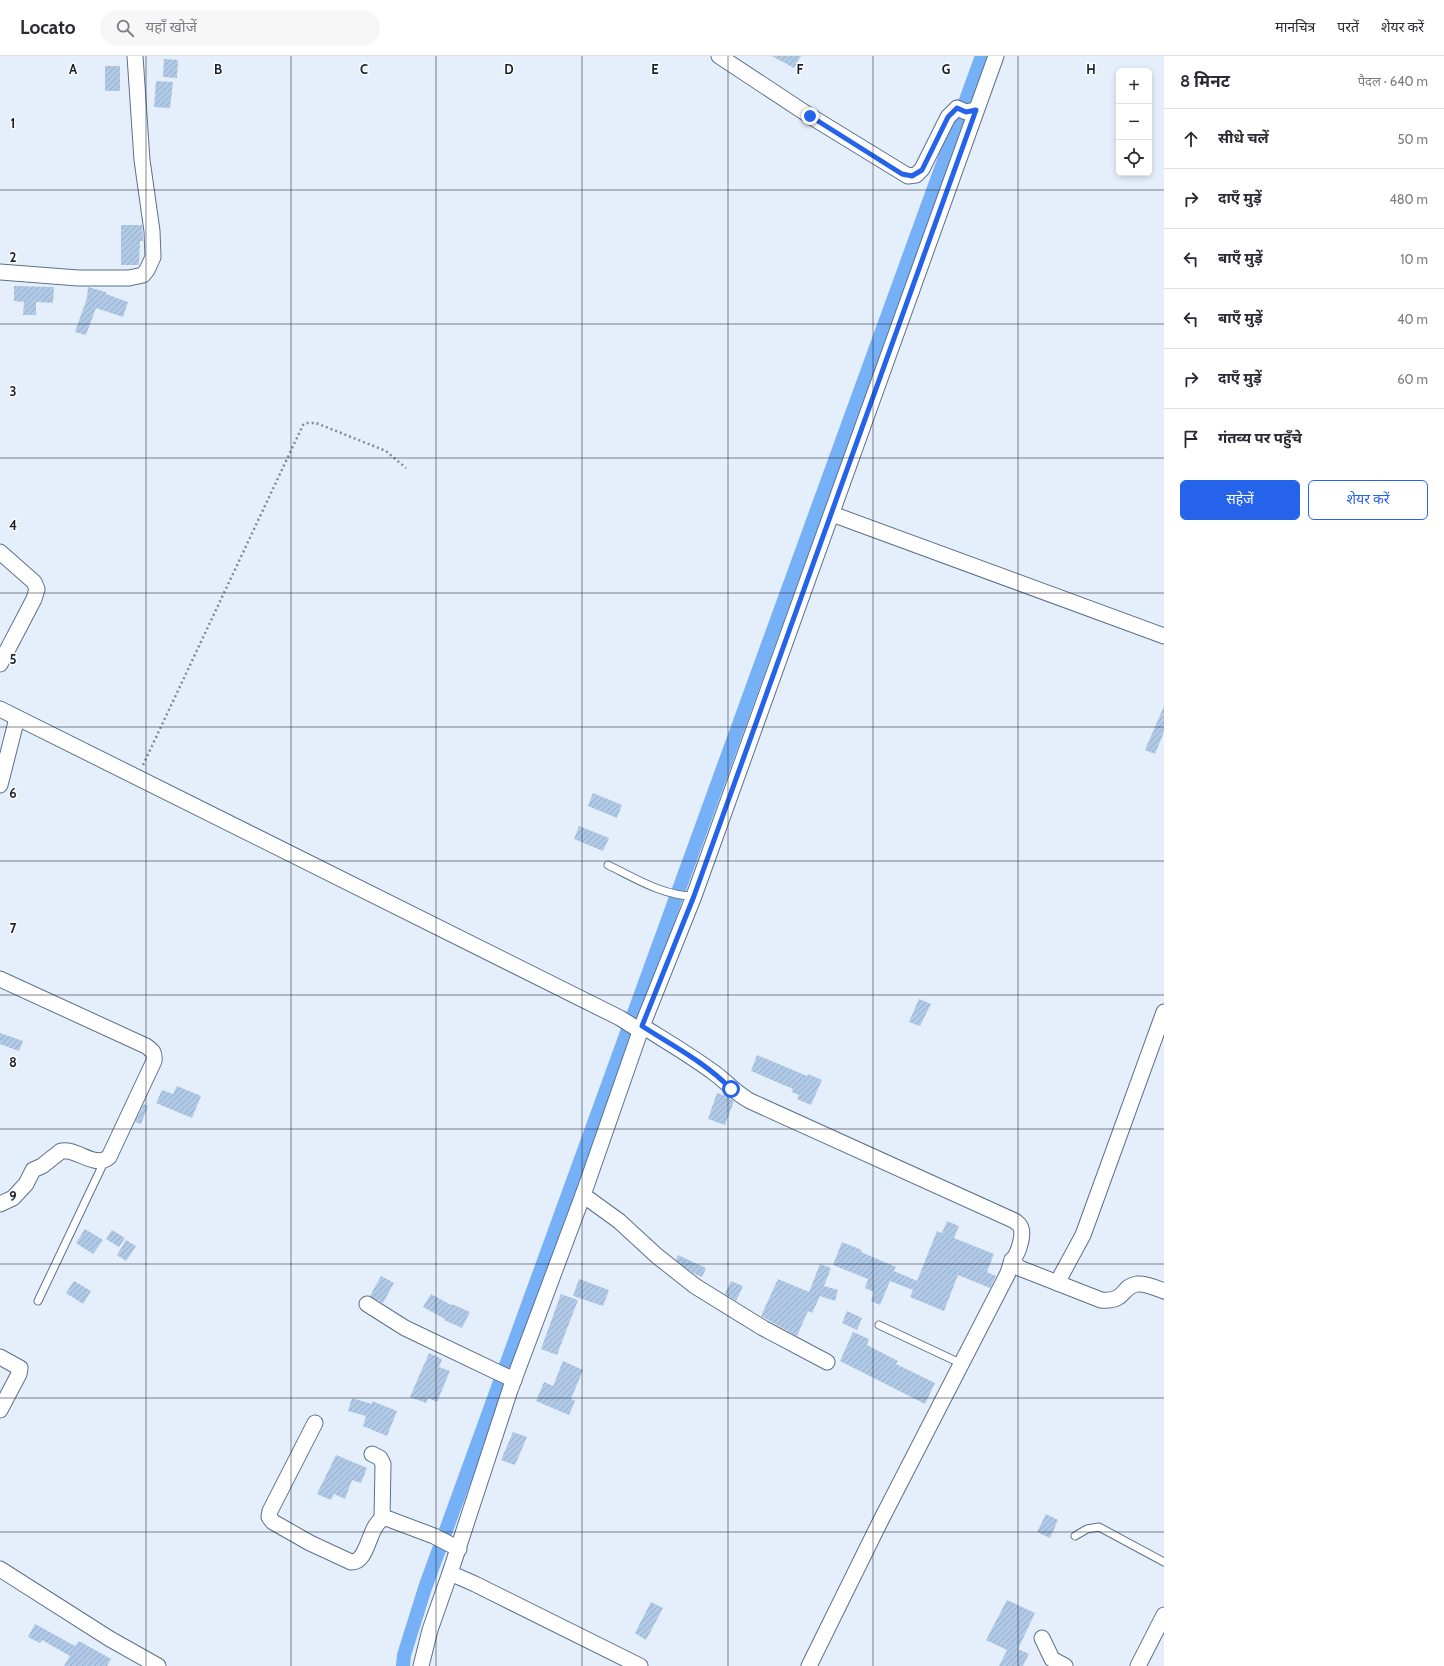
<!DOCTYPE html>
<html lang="hi">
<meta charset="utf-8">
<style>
body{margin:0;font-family:Cabin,"Noto Sans Devanagari",sans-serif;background:#f7f7f7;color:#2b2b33}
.controls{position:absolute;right:12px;top:12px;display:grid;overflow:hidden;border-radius:6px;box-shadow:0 2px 6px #0003}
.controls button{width:36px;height:36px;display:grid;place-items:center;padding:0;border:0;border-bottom:1px solid #e1e1e2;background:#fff;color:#2b2b33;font:20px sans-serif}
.stop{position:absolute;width:12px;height:12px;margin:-9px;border:3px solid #2563eb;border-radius:50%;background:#fff}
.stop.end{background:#2563eb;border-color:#fff;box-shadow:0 1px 4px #0008}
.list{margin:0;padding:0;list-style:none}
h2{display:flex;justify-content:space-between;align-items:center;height:52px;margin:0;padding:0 16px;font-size:17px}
h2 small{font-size:13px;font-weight:400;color:#7c7c81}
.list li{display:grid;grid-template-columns:26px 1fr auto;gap:12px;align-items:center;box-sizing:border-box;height:60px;padding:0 16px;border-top:1px solid #e1e1e2}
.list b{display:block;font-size:15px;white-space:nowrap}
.list em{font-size:13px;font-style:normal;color:#7c7c81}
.actions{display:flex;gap:8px;padding:12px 16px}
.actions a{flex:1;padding:9px 0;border:1px solid #2563eb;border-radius:6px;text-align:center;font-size:14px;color:#2563eb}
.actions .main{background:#2563eb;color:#fff}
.icon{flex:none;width:22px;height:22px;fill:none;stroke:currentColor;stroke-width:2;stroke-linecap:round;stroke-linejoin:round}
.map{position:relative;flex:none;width:1164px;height:1610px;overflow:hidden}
header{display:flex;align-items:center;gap:24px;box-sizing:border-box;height:56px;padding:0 20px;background:#fff;border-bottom:1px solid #e1e1e2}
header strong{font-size:19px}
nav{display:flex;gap:22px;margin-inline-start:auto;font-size:14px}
.search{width:280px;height:36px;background:#f7f7f7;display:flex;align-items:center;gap:10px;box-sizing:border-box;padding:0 14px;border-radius:22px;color:#7c7c81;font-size:15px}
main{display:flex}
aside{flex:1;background:#fff}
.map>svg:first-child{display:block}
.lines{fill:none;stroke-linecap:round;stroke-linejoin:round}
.canal{stroke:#76b1f7;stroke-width:14}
.building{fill:url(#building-hatch)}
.lane-casing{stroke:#5b718c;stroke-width:9}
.street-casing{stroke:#5b718c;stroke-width:17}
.path{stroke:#808a95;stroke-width:2.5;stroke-dasharray:2 3;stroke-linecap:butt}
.lane{stroke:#fff;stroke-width:7}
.street{stroke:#fff;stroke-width:15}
.route{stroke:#2563eb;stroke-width:5}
.grid{fill:none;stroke:#19222d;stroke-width:1;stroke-opacity:0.55}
.grid-label{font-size:13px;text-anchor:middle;font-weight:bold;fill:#19222d;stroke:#fbfbfb;stroke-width:3;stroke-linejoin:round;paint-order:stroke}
</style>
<header>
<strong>Locato</strong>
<div class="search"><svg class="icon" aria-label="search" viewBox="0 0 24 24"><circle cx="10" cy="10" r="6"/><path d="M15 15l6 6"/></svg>यहाँ खोजें</div>
<nav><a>मानचित्र</a><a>परतें</a><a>शेयर करें</a></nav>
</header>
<main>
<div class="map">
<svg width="1164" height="1610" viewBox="0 0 1164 1610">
<defs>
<pattern id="building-hatch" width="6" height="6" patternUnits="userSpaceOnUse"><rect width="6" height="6" fill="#b0c9e7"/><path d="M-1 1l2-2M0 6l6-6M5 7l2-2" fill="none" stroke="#97acc6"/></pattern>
</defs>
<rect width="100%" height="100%" fill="#e5effb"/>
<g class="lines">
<polyline class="canal" points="403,1610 404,1599 425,1532 982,0"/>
</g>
<g class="building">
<polygon points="772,0 801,0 794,12"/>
<polygon points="164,3 178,4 177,22 163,21"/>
<rect x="105" y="10" width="15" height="25"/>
<polygon points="156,25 173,26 170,52 154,51"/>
<polygon points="121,169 142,169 143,185 140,185 139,209 121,209"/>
<polygon points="14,230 54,231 53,247 36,246 36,259 23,259 24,246 14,245"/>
<polygon points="88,231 106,236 106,238 128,246 123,261 96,252 86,279 75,276 87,242"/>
<polygon points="1164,650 1164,676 1155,698 1145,694"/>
<polygon points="593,737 622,749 617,762 588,750"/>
<polygon points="579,770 609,782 603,795 574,783"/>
<polygon points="919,943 931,948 920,970 909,966"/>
<polygon points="0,977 23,985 19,995 0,988"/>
<polygon points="757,999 807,1020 808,1018 822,1024 811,1049 797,1043 799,1039 792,1036 793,1033 751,1015"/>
<polygon points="177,1030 201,1040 192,1062 156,1047 162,1034 173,1038"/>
<polygon points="717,1037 729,1041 734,1045 725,1069 708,1063"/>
<polygon points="144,1048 148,1050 141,1068 135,1066"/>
<polygon points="947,1165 959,1170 954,1182 994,1198 987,1216 996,1220 990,1232 958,1219 944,1255 910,1241 913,1234 890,1225 880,1249 871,1245 874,1236 865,1232 868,1223 833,1209 842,1186 862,1194 861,1196 896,1211 894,1215 917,1225 937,1175 942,1177"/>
<polygon points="85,1173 103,1184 93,1198 76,1187"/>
<polygon points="112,1174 125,1182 119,1191 106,1183"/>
<polygon points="126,1184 136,1190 126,1205 117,1199"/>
<polygon points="678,1199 706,1212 702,1221 693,1217 676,1204"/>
<polygon points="820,1208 831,1212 824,1230 838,1234 835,1245 820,1240 812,1257 808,1255 797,1280 761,1260 778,1223 809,1236"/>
<polygon points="381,1220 394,1227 383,1247 370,1240"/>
<polygon points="579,1223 609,1234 603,1250 573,1240"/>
<polygon points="74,1225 91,1235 83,1248 66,1237"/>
<polygon points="731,1225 743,1230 736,1245 725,1238"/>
<polygon points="431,1238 451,1249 452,1248 470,1256 462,1272 444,1264 445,1263 423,1251"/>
<polygon points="561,1238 578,1244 557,1299 541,1293"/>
<polygon points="847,1255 862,1262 857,1274 842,1267"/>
<polygon points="853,1276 869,1283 867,1289 898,1305 896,1308 935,1327 925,1348 840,1305"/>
<polygon points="429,1297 442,1303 439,1311 450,1315 437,1346 428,1342 426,1347 410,1341"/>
<polygon points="563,1305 583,1314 571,1343 575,1345 569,1359 536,1345 544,1326 553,1330"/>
<polygon points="352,1342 372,1348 372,1345 397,1355 387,1380 363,1370 366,1360 348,1355"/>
<polygon points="513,1376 527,1381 515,1409 501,1404"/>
<polygon points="336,1399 367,1412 361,1427 352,1424 345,1443 334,1438 331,1444 317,1438"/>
<polygon points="1046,1458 1058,1464 1050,1482 1037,1476"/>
<polygon points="1007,1544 1035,1557 1018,1593 1029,1598 1023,1610 999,1610 1007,1594 986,1584"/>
<polygon points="651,1546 663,1552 646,1584 635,1577"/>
<polygon points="35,1568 75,1590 79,1585 111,1603 107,1610 64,1610 70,1600 42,1584 40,1587 28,1581"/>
</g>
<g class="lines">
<g class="lane-casing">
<g id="lane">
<path d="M608,809c27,13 55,31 86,31"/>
<polyline points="38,1245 105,1104"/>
<polyline points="879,1269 962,1308"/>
<polyline points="1075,1480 1087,1473 1099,1471 1164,1506"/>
</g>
</g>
<g class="street-casing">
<g id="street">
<polyline points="719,0 810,60 908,120 916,119 922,113 948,61 957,52 966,56 975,54"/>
<polyline points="0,216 78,222 129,222 143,219 147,214 153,201 152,175 142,104 135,0"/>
<polyline points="832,458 1164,580"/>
<polyline points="0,496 34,526 37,533 34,543 0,608"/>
<path d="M0,653l620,309 19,12 3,-4c24,15 48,29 71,46 13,9 22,21 37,29l265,120c2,2 4,3 5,5 5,8 -2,29 -8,34l7,8 8,3 74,29c26,2 19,-13 36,-16 9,-1 19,4 27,7"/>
<polyline points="0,729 17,662"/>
<path d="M0,923l146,67c7,5 9,7 8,15l-45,96c-14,12 -32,-9 -48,-6l-19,15 -9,4 -7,14 -13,14 -13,6"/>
<polyline points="583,1139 619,1165 657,1200 695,1230 763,1272 827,1306"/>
<polyline points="1057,1227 1083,1179 1164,956"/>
<polyline points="367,1248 405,1272 514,1324"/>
<polyline points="0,1301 20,1312 19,1318 0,1354"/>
<path d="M315,1367l-45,88 -1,6 4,5 37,21 41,19c19,1 17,-42 35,-44l48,18 25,13"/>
<polyline points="372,1398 380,1402 383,1408 382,1462"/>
<polyline points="0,1513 110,1583 158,1610"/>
<polyline points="450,1517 510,1334 583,1139 642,970 694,840 996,0"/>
<polyline points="1042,1582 1052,1603 1065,1610"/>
<polyline points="421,1610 430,1574 450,1517 475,1528 640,1610"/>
<polyline points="809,1610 880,1466 1008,1217 1012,1204"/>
<polyline points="1138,1610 1164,1559"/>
</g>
</g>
<polyline class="path" points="143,709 303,369 306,367 316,367 386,395 406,412"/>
<use href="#lane" class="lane"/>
<use href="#street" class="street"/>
</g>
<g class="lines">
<path class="route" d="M731,1033c-25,-26 -58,-43 -89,-63l52,-130 282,-786 -10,2 -9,-4 -9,9 -26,53 -10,6 -10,-2 -92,-58"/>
</g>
<path class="grid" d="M146,0v1610M291,0v1610M436,0v1610M582,0v1610M728,0v1610M873,0v1610M1018,0v1610M0,134h1164M0,268h1164M0,402h1164M0,537h1164M0,671h1164M0,805h1164M0,939h1164M0,1073h1164M0,1208h1164M0,1342h1164M0,1476h1164"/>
<g class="grid-label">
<text x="73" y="18">A</text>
<text x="218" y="18">B</text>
<text x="364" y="18">C</text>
<text x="509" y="18">D</text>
<text x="655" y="18">E</text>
<text x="800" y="18">F</text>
<text x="946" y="18">G</text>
<text x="1091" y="18">H</text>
<text x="13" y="72">1</text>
<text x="13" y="206">2</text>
<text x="13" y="340">3</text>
<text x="13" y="474">4</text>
<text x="13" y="608">5</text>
<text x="13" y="742">6</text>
<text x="13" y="877">7</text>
<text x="13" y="1011">8</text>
<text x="13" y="1145">9</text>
</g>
</svg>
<div class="controls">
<button>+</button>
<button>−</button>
<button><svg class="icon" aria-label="locate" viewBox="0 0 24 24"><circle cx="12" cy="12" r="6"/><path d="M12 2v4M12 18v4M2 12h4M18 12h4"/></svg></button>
</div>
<div class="stop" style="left:731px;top:1033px"></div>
<div class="stop end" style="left:810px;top:60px"></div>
</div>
<aside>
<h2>8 मिनट<small>पैदल · 640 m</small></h2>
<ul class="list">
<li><svg class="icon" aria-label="ahead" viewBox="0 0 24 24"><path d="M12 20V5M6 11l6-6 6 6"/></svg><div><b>सीधे चलें</b></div><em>50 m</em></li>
<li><svg class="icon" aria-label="right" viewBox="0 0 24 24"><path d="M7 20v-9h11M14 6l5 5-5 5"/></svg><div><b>दाएँ मुड़ें</b></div><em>480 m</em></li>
<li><svg class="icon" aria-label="left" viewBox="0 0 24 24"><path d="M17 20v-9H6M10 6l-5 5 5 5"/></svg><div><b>बाएँ मुड़ें</b></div><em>10 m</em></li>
<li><svg class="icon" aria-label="left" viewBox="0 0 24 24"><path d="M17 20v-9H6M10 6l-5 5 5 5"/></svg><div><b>बाएँ मुड़ें</b></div><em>40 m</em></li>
<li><svg class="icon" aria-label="right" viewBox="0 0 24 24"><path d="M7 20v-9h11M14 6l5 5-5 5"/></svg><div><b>दाएँ मुड़ें</b></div><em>60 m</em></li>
<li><svg class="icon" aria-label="arrive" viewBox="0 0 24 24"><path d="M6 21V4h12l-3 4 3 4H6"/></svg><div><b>गंतव्य पर पहुँचे</b></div></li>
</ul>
<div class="actions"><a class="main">सहेजें</a><a>शेयर करें</a></div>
</aside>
</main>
